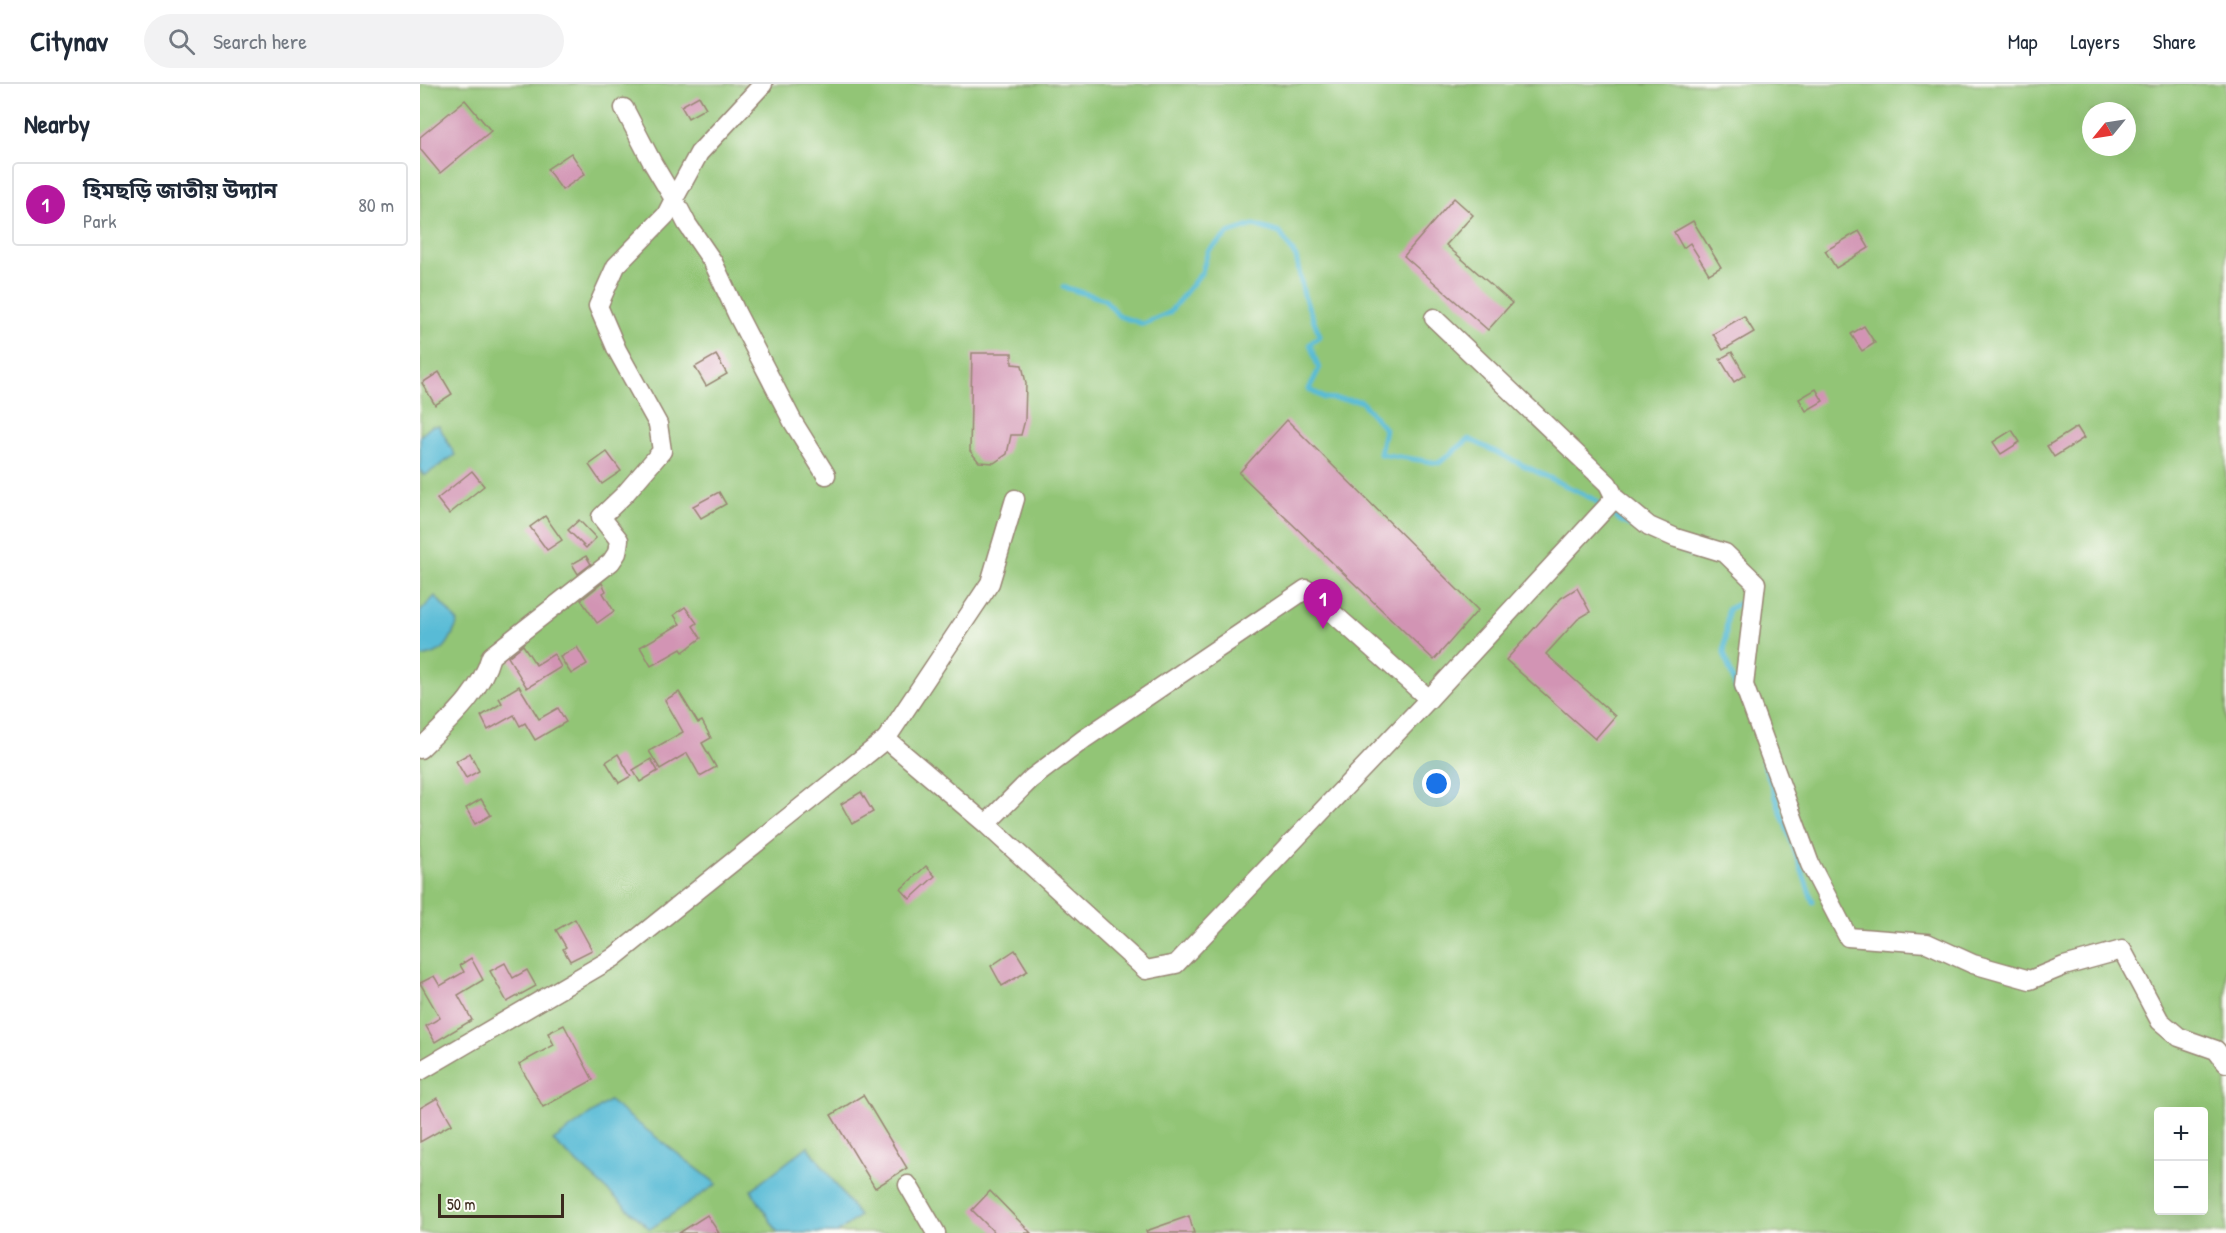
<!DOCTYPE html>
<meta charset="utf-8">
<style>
body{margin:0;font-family:"Patrick Hand","Noto Sans Bengali",sans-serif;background:#f2f2f3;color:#1f2937}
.controls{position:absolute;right:18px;bottom:18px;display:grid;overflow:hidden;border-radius:6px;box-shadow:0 6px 24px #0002}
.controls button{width:54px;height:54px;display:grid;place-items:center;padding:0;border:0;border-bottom:2px solid #e0e1e3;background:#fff;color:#1f2937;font:30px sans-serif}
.compass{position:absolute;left:1662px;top:18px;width:54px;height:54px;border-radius:50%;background:#fff;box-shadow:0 6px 24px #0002;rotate:240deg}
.scale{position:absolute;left:18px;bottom:15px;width:126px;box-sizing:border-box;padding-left:6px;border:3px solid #3b2a1e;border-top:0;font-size:16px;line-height:21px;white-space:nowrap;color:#3b2a1e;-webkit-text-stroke:4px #fdfcf7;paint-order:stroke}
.you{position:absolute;left:1017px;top:700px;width:21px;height:21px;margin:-15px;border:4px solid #fff;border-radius:50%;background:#1a73e8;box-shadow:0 0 0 9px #1a73e833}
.badge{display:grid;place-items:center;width:39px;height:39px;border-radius:50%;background:#b5179e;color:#fff;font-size:20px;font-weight:700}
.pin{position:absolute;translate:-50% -50px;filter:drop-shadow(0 2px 3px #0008)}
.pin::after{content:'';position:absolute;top:32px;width:21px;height:18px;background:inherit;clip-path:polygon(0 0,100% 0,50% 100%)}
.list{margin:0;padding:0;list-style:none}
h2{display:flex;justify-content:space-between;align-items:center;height:78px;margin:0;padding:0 24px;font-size:26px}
h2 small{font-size:20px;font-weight:400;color:#747a83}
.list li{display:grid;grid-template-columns:39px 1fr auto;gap:18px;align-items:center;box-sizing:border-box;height:84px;margin:0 12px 12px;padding:0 12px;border:2px solid #e0e1e3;border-radius:6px}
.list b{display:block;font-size:22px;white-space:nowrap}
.list p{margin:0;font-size:20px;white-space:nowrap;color:#747a83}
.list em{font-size:20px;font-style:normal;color:#747a83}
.icon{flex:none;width:33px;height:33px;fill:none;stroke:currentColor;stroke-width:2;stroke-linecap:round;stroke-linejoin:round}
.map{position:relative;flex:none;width:1806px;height:1149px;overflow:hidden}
header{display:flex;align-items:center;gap:36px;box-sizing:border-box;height:84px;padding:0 30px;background:#fff;border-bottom:2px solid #e0e1e3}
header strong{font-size:28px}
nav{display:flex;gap:33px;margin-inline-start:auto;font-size:21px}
.search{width:420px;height:54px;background:#f2f2f3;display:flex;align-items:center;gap:15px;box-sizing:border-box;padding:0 21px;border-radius:33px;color:#747a83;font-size:22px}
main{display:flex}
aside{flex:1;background:#fff}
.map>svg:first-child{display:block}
.green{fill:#92c576;stroke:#66784a;stroke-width:1.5;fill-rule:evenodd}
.water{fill:#58bbd6;stroke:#4a727a;stroke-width:1.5}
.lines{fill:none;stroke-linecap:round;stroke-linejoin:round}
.stream{stroke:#58bbd6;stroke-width:5}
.building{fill:#d294b4}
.street-casing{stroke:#988674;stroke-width:21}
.street{stroke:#fff;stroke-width:18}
</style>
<header>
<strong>Citynav</strong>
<div class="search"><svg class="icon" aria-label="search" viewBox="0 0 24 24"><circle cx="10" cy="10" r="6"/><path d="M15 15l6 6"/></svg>Search here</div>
<nav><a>Map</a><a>Layers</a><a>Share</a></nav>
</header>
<main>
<aside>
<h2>Nearby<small></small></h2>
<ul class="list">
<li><span class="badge">1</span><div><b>হিমছড়ি জাতীয় উদ্যান</b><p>Park</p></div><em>80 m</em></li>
</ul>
</aside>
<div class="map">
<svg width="1806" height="1149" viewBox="0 0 1806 1149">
<rect width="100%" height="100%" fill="#fdfcf7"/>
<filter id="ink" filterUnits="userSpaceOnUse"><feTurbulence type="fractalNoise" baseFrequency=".0167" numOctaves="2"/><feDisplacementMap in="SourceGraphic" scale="12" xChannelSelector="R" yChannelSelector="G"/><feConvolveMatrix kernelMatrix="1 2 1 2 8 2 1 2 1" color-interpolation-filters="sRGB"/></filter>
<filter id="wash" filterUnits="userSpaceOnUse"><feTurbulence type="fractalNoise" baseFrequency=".008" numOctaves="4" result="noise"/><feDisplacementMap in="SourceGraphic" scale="24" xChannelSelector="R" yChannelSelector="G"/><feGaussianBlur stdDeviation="1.35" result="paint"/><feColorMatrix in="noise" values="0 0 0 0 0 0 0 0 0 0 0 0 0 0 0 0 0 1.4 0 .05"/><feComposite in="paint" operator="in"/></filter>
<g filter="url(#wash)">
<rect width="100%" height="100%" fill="#f5e3ca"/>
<path class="green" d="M0,0h1806v1149h-1806zM1671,27h36v36h-36zM1738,1028h46v98h-46z"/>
<g class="water">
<polygon points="12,342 19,342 35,371 4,392 0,386 0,352"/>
<path d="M15,512l23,26c-10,23 -12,31 -38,35v-45z"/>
<polygon points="189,1017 297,1100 230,1145 133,1057"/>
<polygon points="388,1062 439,1132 417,1149 358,1149 331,1106"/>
</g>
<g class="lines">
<g class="stream">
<polyline points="643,203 684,215 699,232 723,240 749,229 782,188 788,167 809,149 834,141 860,149 876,173 884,212 900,252 890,260 899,285 889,305 904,314 941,317 965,345 960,370 1019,379 1049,355 1173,415 1201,437 1225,449"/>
<polyline points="1253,461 1271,470 1301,477"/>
<polyline points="1315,488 1331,514 1308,525 1304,569 1317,607"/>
<polyline points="1343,678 1393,818"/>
</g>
</g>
<g id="blocks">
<g class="building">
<polygon points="279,12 286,24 268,34 261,22"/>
<polygon points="45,16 71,47 20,89 0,65 0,53"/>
<polygon points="151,69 165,90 142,106 127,85"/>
<polygon points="1034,114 1053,131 1026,161 1092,219 1068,246 984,172"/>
<polygon points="1273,137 1301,183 1289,190 1270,159 1263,164 1254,148"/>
<polygon points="1439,147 1449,164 1416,184 1405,167"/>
<polygon points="1324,232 1334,248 1303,266 1293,250"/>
<polygon points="1444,242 1455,259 1442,267 1431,250"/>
<polygon points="1312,268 1325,291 1314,298 1300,275"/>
<polygon points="552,269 592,269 592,280 602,281 606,299 605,336 601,351 591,351 587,370 574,379 559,378 550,367"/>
<polygon points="296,271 307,290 286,302 275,283"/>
<polygon points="19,288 32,310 15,321 2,299"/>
<polygon points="1396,305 1403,317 1386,327 1379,315"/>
<polygon points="867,336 1058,526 1014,576 819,389"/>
<polygon points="1657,343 1664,354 1634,373 1627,362"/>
<polygon points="1592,346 1600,358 1581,370 1573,358"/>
<polygon points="187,368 201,387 182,400 169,381"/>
<polygon points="52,387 64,402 29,430 17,415"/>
<polygon points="299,408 306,420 281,434 273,422"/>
<polygon points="125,432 142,456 127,466 110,443"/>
<polygon points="159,436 176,454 166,464 148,446"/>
<polygon points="166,472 171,480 158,490 152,480"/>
<polygon points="182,499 186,507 183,509 194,527 177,539 161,516"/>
<polygon points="1157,504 1170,528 1158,535 1126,570 1195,632 1175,655 1086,576 1141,514"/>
<polygon points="265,523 277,539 273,542 281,554 263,568 261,565 231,582 220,563 260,540 254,531"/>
<polygon points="103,561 116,581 134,570 141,583 107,604 88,573"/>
<polygon points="157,563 167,580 151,590 140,573"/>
<polygon points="99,602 119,635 138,624 146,638 115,656 105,639 100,642 94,631 68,646 61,632 82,619 79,614"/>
<polygon points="259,608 278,639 282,637 291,654 282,659 296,683 280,692 267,669 240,685 229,667 263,648 245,616"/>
<polygon points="50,669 59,687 46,694 36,677"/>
<polygon points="198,670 211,692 199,699 186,678"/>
<polygon points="231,675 238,687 220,698 213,686"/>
<polygon points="441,708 453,728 432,740 421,720"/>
<polygon points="61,715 71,731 55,740 46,724"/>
<polygon points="506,782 515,792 490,815 481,805"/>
<polygon points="155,835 172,866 150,877 143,865 146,863 136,846"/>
<polygon points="595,866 608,887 582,902 571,882"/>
<polygon points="51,874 63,896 38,911 52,936 15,958 6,942 20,934 0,899 14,892 20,902 44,888 40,881"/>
<polygon points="85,879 93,894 107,886 116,902 87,918 70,887"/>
<polygon points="144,941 173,996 123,1023 99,980 134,961 128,949"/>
<polygon points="443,1011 487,1084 455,1104 411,1031"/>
<polygon points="17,1014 32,1040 0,1058 0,1024"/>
<polygon points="570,1107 611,1149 575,1149 552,1126"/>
<polygon points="287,1131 299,1149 259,1149"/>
<polygon points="769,1132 774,1149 727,1149 726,1147"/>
</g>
</g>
</g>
<g filter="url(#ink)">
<use href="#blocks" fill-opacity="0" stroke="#988674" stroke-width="1.5"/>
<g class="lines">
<g class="street-casing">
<g id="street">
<polyline points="343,0 279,69 254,115 267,140 293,178 317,230 373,338 406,391"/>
<polyline points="1014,234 1188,400 1195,414 1229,442 1256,454 1305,469 1336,499 1324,601 1390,780 1428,853 1507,859 1553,880 1610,896 1644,882 1702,866 1740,937 1759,953 1796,966 1806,979"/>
<polyline points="466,655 570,499 595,415"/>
<path d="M0,665c28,-28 60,-54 71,-93l120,-94 6,-9 2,-13 -18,-23 23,-22 38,-44 -4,-27 -41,-74 -19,-44 18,-40 50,-51 8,-16 -22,-37 -28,-54"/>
<polyline points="566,740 611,695 664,655 886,505 1009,615"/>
<polyline points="0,987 193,874 466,655 566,740 726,886 756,880 1009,615 1195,414"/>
<polyline points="488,1101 516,1149"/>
</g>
</g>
<use href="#street" class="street"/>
</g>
</g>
</svg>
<div class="controls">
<button>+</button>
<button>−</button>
</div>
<svg class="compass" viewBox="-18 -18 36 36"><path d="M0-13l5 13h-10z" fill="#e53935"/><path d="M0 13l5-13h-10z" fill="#747a83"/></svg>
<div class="scale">50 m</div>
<div class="you"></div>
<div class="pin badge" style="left:903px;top:545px">1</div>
</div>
</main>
